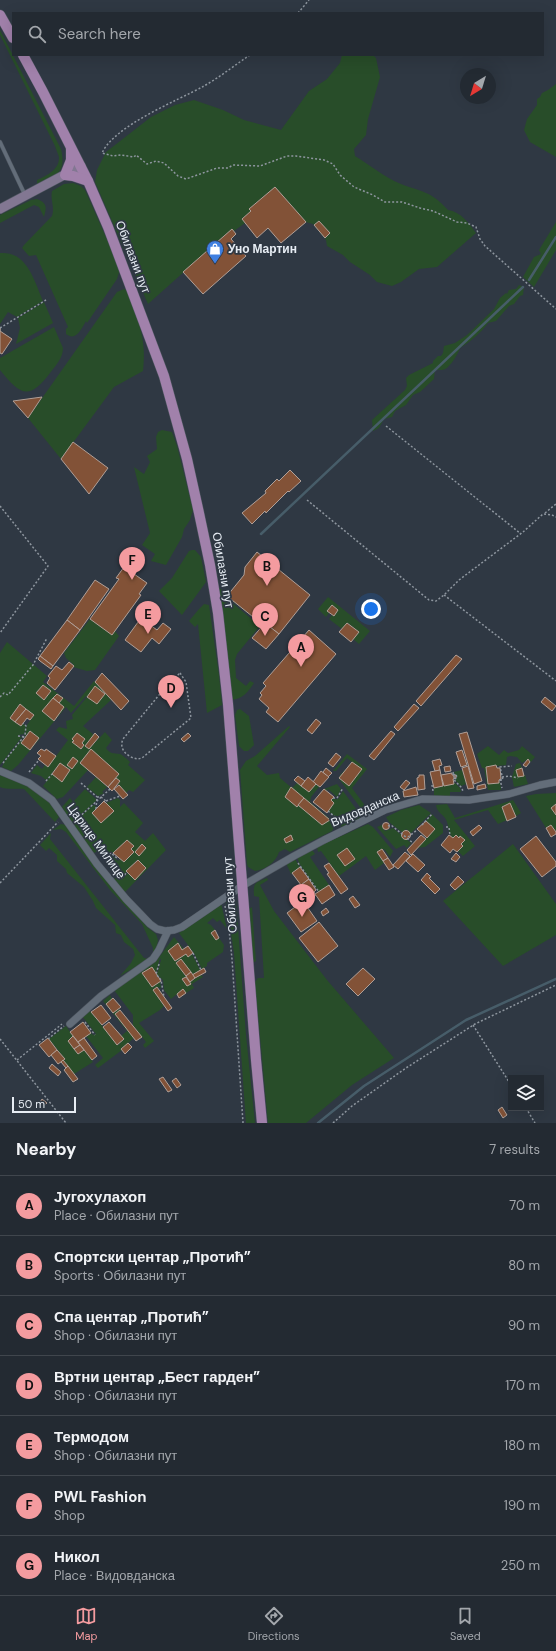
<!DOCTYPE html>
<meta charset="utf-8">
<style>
body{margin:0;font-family:"DM Sans",sans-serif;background:#2f363e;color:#f1f3f6}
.controls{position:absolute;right:12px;bottom:12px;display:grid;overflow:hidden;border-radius:0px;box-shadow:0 4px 16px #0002}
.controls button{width:36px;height:36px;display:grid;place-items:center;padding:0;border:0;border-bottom:1px solid #40464d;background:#232a32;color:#f1f3f6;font:20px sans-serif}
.compass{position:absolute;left:460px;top:68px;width:36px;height:36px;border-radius:50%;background:#232a32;box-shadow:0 4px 16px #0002;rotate:218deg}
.scale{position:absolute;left:12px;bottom:10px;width:64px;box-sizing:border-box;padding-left:4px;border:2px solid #e7edf4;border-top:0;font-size:11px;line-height:14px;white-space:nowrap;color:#e7edf4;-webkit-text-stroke:3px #2f3843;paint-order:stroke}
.you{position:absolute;left:371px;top:609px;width:14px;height:14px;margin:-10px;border:3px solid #fff;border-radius:50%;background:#1a73e8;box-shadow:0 0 0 6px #1a73e833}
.badge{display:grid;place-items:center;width:26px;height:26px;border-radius:50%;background:#f49b9f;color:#111;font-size:13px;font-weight:700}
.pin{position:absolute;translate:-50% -33px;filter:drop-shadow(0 1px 2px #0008)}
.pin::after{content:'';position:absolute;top:21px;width:14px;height:12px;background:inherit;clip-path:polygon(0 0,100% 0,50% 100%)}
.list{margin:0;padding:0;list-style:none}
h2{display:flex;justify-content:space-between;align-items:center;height:52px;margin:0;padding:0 16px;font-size:17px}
h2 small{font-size:13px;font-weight:400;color:#a3a7ac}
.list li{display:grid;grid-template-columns:26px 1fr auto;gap:12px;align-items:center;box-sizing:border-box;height:60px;padding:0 16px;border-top:1px solid #40464d}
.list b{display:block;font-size:15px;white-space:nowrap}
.list p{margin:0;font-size:13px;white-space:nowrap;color:#a3a7ac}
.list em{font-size:13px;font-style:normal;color:#a3a7ac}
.icon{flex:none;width:22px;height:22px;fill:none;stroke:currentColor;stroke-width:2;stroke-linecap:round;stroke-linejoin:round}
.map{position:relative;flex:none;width:556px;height:1123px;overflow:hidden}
.search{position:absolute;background:#232a32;box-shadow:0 4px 16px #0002;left:12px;right:12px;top:12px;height:44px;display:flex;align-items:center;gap:10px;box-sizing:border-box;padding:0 14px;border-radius:0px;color:#a3a7ac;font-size:15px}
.sheet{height:472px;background:#232a32}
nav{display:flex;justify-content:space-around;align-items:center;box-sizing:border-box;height:56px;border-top:1px solid #40464d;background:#232a32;font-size:11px;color:#a3a7ac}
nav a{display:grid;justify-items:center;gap:2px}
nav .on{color:#f49b9f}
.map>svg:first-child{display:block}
.green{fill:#284d29;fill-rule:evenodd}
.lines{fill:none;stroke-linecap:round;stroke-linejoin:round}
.stream{stroke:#475d69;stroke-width:2.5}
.building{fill:#825237;stroke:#b09f97}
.lane-casing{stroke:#4d555f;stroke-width:4.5}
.street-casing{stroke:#4d555f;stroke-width:8}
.secondary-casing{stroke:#4d555f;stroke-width:10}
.primary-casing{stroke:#4d555f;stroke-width:11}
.path{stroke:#8e969f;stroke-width:1.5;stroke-dasharray:2 2;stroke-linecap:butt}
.lane{stroke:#636d79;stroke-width:3.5}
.street{stroke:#636d79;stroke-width:7}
.secondary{stroke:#827792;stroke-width:9}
.primary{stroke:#a181ab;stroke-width:10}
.labels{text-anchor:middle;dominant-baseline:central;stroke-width:3.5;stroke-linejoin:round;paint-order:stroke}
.poi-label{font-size:12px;font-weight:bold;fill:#e7edf4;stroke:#2f3843;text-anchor:start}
.street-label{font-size:12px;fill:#e7edf4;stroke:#2f3843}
</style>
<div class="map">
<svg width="556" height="1123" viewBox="0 0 556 1123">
<rect width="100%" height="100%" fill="#2f3843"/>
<g class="green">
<path d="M0,30l61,119c6,25 -6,26 -24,36v-5c9,-4 22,-10 22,-22 0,-3 -3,-8 -4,-12l-55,-111z"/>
<path d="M342,55h31l3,3 4,19 -12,42 -2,16 -12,14 1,7c15,9 29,21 46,28 21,8 30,7 47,26 13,2 20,12 28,23l-39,34 -18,2 -18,13 -9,4 -15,-4 -7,-7 -20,-13 -7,-7 -16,-9 -1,-6 -13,-16 -7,-2 -31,-35 -26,22 2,2 -9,8 3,4 -11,8 -2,-2 -84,75 -53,-122 2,-12 9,-18 45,-35 24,-12 19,-5 29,10 21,10 37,10 28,-39 18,-12 13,-16z"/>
<polygon points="556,84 556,157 530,142 524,130 527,119 537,105 537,99 540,97 542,93 548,90"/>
<path d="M73,183l8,3 4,4 35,79 -3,10 -30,44 -1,-2c-4,7 -10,21 -20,13v-5l2,-2 -32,-72 -7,1 -7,-8 2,-3 28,-29c3,-9 -2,-16 0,-25l12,-7z"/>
<path d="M37,199c10,4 10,8 7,18l-5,-10 -5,-2 -34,18v-8l31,-15z"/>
<polygon points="556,222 556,250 534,287 523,277 534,257 541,254 539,250"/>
<path d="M0,253c27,-2 34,27 43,48l-26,16 -9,-5 -8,12z"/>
<path d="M519,285l5,2 -1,8 -3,1 -6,8 -5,2 -13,15 -8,2c-6,9 -19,20 -28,25 -2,6 -11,22 -18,22 -3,0 -5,0 -7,0l-1,9 -14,13 -7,3 -7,10 -11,6 -3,6 -8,2 -5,9 -6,3 -1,-11 33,-30 2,-4 -1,-8 3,-3 24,-12v-2l5,-5h3l2,-3 1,-7 11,-3 12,-8 27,-26 6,-11 6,-5 1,1 2,-4 7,-1z"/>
<path d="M124,289l4,2c10,29 19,48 15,80l-29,16 -53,72 -33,-41 89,-126z"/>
<polygon points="44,302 53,323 16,344 20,328 18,318"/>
<path d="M54,327l9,21c0,10 -7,17 -13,25 -21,28 -30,22 -50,-3v-12z"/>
<polygon points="162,430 172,432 177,446 193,510 190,520 184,529 182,537 166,565 151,561 155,554 142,545 150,533 134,467 144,474 150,462 147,456 157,449 156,437 158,432"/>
<polygon points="192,550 195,550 201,557 206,582 182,615 159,591 172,578 189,551"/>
<path d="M218,587l10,8 50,12 -15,18 -33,-26 -1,1 31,26 -23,28 -2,6 1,18 10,8 4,-5 4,2c-6,9 -11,16 -23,17z"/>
<polygon points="328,597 370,631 359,644 353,639 359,632 348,623 342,629 329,619 332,615 334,616 338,610 332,605 327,611 329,613 326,617 318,609"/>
<polygon points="204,604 209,605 219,675 222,705 207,713 198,624 195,627 189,621 199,609"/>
<polygon points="90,619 112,635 115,631 119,636 95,670 87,671 73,667 74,665 66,658 64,653"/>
<path d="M7,642l40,34 -4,6 31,24 20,-25 17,19 -28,26 11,9 -9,11 4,3 16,-17 7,8 -6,8c4,6 7,5 14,6 3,1 8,6 10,8l-2,3 17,15 -12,12 -4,-2 -3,3 -8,-9 2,-3 -4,-3 3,-4 -28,-24 -11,13 8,7 -25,27 -6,2 -14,-13 9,-12 -6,6 -5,-4 -10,-3 6,-8 5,4 3,-4 3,2 20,-27 -12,-10 3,-3 8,2 -1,-8 7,-2 -1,-4 15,-18 -1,-1 -15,17 -5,-6 -48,58 -7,6 -9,-4 4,-8 18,-22 -3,6 9,7 9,-12 -9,-7 -6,6 3,-12 7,-10 -14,-10 -10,13 10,8 2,-3 4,3 -2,8 -6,1v1l4,1 -22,28v-112zM43,685l8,6 -7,9 -8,-7zM60,763l10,7 -8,12 -10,-9z"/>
<polygon points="240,709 249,716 254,745 248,751 244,751 239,746 235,715 237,710"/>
<path d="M289,726l1,1 -33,39 10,9 12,-2 1,5 12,10 5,-5 12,9 7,-8 3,3 -8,10 -1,5 26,22 -4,7 -42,21 -5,-3 -6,3c-3,10 -14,18 -24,19l-7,-4 -1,-3 -7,-94 6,-9 9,-5z"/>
<polygon points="488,746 499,755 504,750 508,753 519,750 522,746 535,757 531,762 528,759 522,763 517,757 510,756 507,757 506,765 486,767 488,784 500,782 501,790 488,790 484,768 482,768 477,754"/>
<polygon points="347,754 367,769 352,788 366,807 368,806 380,811 366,815 339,779 340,775 348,767 349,786 361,769 347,758 336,771 333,771"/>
<polygon points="520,763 522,768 516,770 518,777 525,775 528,784 514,787 512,777 516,764"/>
<polygon points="440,769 444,786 455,783 460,788 461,792 450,792 450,797 434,797 434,788 443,786"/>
<polygon points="462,770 466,784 461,786 455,780 457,778 454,772"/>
<path d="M0,775c23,8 48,19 59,42l-4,5 -31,-33c-8,-1 -17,1 -24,-2z"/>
<polygon points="96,777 107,787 102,792 104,793 98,796 87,787"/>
<polygon points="337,784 341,789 337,797 328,789 327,791 324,789"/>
<polygon points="85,789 96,799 96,801 71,823 62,807 70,798 73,802"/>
<polygon points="343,791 359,813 360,818 341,827 342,822 328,811 334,803 331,800 333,799 338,799"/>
<polygon points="556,793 556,832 551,825 546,828 526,796 536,794"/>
<path d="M118,798l2,2v7l4,-4 19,20 -8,9 10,9 8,-8 13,17 -41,42 -11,-13 6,-4 -12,-16 3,-4 7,6 2,-2 4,3 10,-10 -3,-3 2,-3 -6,-6 -14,13 -2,-2 -5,6 -5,-8 -7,4 -21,-29 20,-19 3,1 -1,4 -3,3 9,10 12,-12 -7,-8zM137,860l9,8 -11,11 -7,-6 -5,6 -1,-2z"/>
<path d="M513,800l8,13 -5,3 -6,-13 -8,4 5,13 -9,4 -10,-14 -34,10 21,26 -12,10 -5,-5 4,-5 -1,-2 3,-4 -4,-4 -1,2 -3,-3 -3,3c-5,-4 -4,-15 -8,-20 -4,-5 -8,-6 -9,-13l11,-1 8,14z"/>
<polygon points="419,805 431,813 411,833 406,829 403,833 389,822 386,817 401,810"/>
<polygon points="432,814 443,825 443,833 425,847 417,848 435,829 426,821"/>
<polygon points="61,824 66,825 119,896 147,927 156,934 158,940 156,950 151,957 153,952 153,948 142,924 110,890 66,832 61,829 53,830"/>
<polygon points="368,824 373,827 393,851 390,857 384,849 377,853 384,863 375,870 366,856 339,876 321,851 318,852 317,847"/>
<polygon points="382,825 385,831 393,828 411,843 407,848 404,845 396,849 377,827"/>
<polygon points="51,833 50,839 144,958 149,959 120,976 131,963 135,955 133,949 124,942 121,935 116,933 115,925 96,908 93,901 84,887 67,873 66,869 57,861 57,855 49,848 46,851 40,845"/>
<polygon points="513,844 556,904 556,935 503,966 443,901"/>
<polygon points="312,850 315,854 310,857 329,885 319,892 299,863 297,857"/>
<polygon points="295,859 300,867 291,874 286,863"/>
<path d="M267,878l1,2 -8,5 14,26 53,69 67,78 -42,27 -46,38h-38l-13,-141 3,-4h6l-5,-81 -5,-1c-1,-14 1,-13 13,-18z"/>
<polygon points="231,897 236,900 246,1035 255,1123 246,1123 234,953 226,900"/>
<polygon points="221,903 227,929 220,920 217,922 213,918 207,923 211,925 215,930 211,933 216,940 219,938 224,945 223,952 207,963 207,966 202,969 194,953 179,933"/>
<polygon points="252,907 256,961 253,963 249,909"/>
<polygon points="174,937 184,949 182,950 178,944 168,951 175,961 186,954 188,956 192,954 200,970 192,975 181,959 176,962 186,977 182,979 187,986 191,984 190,982 201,975 203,977 192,984 194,988 186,993 183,989 171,999 164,990 163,980 157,974 161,960 160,958 156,973 152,967 143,973 152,987 160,981 161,988 157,987 153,990 164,1006 160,1010 139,1023 154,1041 145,1048 143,1045 146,1042 133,1025 133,1015 114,990 157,960"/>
<polygon points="110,995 112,999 106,1004 120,1010 115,1014 134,1038 121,1049 122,1050 98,1068 95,1065 103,1058 86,1036 91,1033 93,1035 96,1034 82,1016 89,1010 118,1045 124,1039 121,1036 127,1031 103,1001"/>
<polygon points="66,1026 73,1036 68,1041 78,1054 84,1050 93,1062 74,1074 63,1060 65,1059 49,1039"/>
</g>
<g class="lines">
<g class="stream">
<polyline points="529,280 556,237"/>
<polyline points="261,534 523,287"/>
<polyline points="318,1123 364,1086 466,1020 556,979"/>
</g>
</g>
<g class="building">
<polygon points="275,187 306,222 281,243 268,228 257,238 242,219 251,211 249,209"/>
<polygon points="319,221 330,233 325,238 314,225"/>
<polygon points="232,229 236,234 231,239 246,256 203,294 183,272"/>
<polygon points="0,328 0,331 12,339 2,354 0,353"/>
<polygon points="42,397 28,418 13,401"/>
<polygon points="73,442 108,468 89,494 61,459"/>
<polygon points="290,470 301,481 289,492 288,491 266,513 265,511 252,524 242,513 266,493 265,491 277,479 279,481"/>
<polygon points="257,552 310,595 279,634 265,623 263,625 227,596 244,575 245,567"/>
<polygon points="124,567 147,583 139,594 141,595 112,635 90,619 119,579 116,578"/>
<polygon points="95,580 109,589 80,630 67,620"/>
<polygon points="332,605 338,610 334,616 327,611"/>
<polygon points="152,608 157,612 153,616 148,612"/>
<polygon points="141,618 157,630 163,623 171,629 159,644 152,638 141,652 125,640"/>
<polygon points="67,620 80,630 53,666 40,656"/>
<polygon points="265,623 279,634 266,649 252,638"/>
<polygon points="347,623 359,632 351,642 339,632"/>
<polygon points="309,630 336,654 278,722 266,712 269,708 259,699 262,695 260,693 266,686 263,683"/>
<polygon points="456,655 462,659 421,706 416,701"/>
<polygon points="40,656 53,666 51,669 40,661 38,659"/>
<polygon points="69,662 74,666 55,690 47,683 50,678 48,676 56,666 62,670"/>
<polygon points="102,673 129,701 121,710 95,682"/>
<polygon points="43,685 51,691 44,700 36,693"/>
<polygon points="95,686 105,694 97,704 87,697"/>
<polygon points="57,694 63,698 59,703 53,698"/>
<polygon points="545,697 556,706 552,711 541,702"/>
<polygon points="53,698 64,707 54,721 42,711"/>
<polygon points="20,704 26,709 15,722 10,718"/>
<polygon points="414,704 419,708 398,731 394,727"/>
<polygon points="26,709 34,715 30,720 27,718 21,726 15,722"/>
<polygon points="316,719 321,723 312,734 307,730"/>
<polygon points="30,731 39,738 30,750 21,743"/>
<polygon points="391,731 395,734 374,760 369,756"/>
<polygon points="467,732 482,781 474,784 459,734"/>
<polygon points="77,733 85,739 82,743 84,745 81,749 72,742 74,741 72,739"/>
<polygon points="95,733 99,737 89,749 85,746"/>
<polygon points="188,733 191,736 184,742 181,739"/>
<polygon points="41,749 45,751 46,749 56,756 48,767 38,759 41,756 37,753"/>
<polygon points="91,749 119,774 108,787 80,763"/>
<polygon points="462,750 467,765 461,767 456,752"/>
<polygon points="336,753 341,757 333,767 328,763"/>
<polygon points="73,757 78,761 72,769 67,765"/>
<polygon points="440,759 442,765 439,766 440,770 435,771 432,761"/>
<polygon points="528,759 530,762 526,767 523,765"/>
<polygon points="352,762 362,769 349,786 339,778"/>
<polygon points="60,763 70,770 62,782 52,774"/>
<polygon points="496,765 497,768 500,768 501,779 499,780 499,783 488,784 486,767"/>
<polygon points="450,766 451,771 445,772 444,767"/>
<polygon points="468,766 474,788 468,789 462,768"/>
<polygon points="326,768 332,773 328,777 323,772"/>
<polygon points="522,768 524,776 518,777 516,770"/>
<polygon points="440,770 443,786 434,788 430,772"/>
<polygon points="321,771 329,777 320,787 313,782"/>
<polygon points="452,773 452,775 456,775 456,778 453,779 454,784 444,786 441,775"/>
<polygon points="419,775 424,775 425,789 418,790 417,778 419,777"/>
<polygon points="298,776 305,781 301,786 294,780"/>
<polygon points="308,777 316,784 309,792 301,786"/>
<polygon points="116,778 120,781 112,791 108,787"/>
<polygon points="406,780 410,783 404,790 400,787"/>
<polygon points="485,784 486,788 477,790 477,786"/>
<polygon points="119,785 128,795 123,799 114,789"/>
<polygon points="291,787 304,798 297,807 285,797"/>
<polygon points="416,787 418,795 404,797 403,791"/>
<polygon points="324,789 334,797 331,800 334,803 327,813 313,802"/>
<polygon points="304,798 316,808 330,820 322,825 298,805"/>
<polygon points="104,801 114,811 101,823 92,813"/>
<polygon points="510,803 516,817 507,821 502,807"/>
<polygon points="556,804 556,815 551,808"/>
<polygon points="426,821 435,829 427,838 417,829"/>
<circle cx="386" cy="826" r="3.5"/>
<polygon points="479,825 482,828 473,836 470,832"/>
<polygon points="551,825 556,832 556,834 551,837 546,828"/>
<circle cx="406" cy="835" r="4.5"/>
<polygon points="291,835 293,840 286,843 284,839"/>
<polygon points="421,835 426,839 411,855 407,850"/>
<polygon points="449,835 453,838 456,835 459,838 460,836 465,840 461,844 463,846 457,852 453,849 450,853 441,845"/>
<polygon points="536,836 556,862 556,866 542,877 520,849"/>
<polygon points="127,840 134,846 131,849 134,852 124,862 113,853"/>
<polygon points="142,844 146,848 139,856 135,852"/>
<polygon points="347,848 355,859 345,866 337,855"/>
<polygon points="382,849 388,858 383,861 377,852"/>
<polygon points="405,852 410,856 398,869 393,865"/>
<polygon points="456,853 460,857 456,862 451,859"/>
<polygon points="413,854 425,865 418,872 406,861"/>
<polygon points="388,858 394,867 389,870 383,861"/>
<polygon points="138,860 146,868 135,880 126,871"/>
<polygon points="329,863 348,889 341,894 327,874 329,873 324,866"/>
<polygon points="300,867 309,879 301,885 292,873"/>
<polygon points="427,873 431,877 429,878 440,889 435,894 421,880"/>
<polygon points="458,876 464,882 455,890 450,885"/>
<polygon points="309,879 316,890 314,892 316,895 310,899 301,885"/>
<polygon points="329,885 335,895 322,904 315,894"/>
<polygon points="353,896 360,905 355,908 349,899"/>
<polygon points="303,901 317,921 301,932 287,913"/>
<polygon points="326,908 329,912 323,916 321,912"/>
<polygon points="319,922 338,946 318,962 299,938"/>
<polygon points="215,930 219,938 216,940 211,933"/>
<polygon points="178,943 182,950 188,946 193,953 188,957 186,954 175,961 168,951"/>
<polygon points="181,959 191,972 186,976 176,963"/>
<polygon points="152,967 161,981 152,987 142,973"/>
<polygon points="204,968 206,972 195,978 192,975"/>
<polygon points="363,968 375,979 358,996 346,984"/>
<polygon points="191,972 195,978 190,982 186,976"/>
<polygon points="186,977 191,984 187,986 182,979"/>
<polygon points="157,987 172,1008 168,1011 153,990"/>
<polygon points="183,989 186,993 179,998 177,994"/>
<polygon points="113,998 121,1007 113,1013 106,1004"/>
<polygon points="101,1005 111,1018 102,1025 91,1012"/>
<polygon points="120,1010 142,1037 136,1041 115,1014"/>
<polygon points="83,1022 91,1033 78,1042 70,1032"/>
<polygon points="109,1022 124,1039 117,1045 103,1027"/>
<polygon points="73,1036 80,1045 74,1049 68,1041"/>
<polygon points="48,1038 57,1050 49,1057 39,1045"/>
<polygon points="84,1038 97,1056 92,1060 78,1042"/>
<polygon points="128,1043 132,1047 125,1054 121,1049"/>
<polygon points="80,1045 84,1050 78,1054 74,1049"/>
<polygon points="57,1050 65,1059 58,1064 51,1055"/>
<polygon points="63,1060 68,1066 66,1068 61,1062"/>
<polygon points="52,1064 61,1072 58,1076 49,1068"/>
<polygon points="68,1066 78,1079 73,1082 64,1070"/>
<polygon points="163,1077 172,1090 168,1092 159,1079"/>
<polygon points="176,1078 181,1085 177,1088 172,1081"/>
<polygon points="42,1099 47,1103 43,1107 39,1104"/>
<polygon points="502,1107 507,1115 503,1118 498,1110"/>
</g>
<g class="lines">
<g class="lane-casing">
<polyline id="lane" points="0,142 25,195"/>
</g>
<g class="street-casing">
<g id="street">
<polyline points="0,771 29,783 52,800 97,864 126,899 150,924 157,929 165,931 174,930 182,927 242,886 294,856 324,840 385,810 422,799 469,800 482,798 509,794 540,785 556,782"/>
<polyline points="70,1024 101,996 153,959 159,950 168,931"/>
</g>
</g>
<g class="secondary-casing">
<polyline id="secondary" points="0,209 81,166"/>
</g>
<g class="primary-casing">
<g id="primary">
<polyline points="0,15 13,38"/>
<polyline points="23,55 43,92 88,181 108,227 164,376 187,459 199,513 210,565 218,613 228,704 256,1060 262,1123"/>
<polyline points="71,149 71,160 65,175 73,176 88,181"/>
</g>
</g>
<g class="path">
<polyline points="298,13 309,0"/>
<path d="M250,55c-15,10 -30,22 -46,31 -27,15 -89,39 -102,67l11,3 8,-1 13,2 2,-2 11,9 9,-3 8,2 14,13 8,3 31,-11h11l5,-3 27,1 27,-10h9l28,4 9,4 7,11 14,12 19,8 12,7h17l18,6 13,3 24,11 10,1 9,4 4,12 5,7 71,63"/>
<polyline points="0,328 46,300"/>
<polyline points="386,426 521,534"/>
<polyline points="307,500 429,600 436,601 444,595 459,580 523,532 543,514 552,515 556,517"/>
<polyline points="0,506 48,566 0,633"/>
<polyline points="545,513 556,504"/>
<polyline points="444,595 556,681"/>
<path d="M180,673l6,9 5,36 -49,40 -4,1c-9,-1 -20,-9 -15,-20l45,-55z"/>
<polyline points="0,697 4,693 8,695 33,665 47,638"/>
<polyline points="18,736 25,737"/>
<polyline points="3,763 25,735 26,726 23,723"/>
<polyline points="29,772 39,760"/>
<polyline points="453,772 455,781 462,788 463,792"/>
<polyline points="453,775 456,774 457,778 454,779"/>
<polyline points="502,777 509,776 518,778"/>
<polyline points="500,779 502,788"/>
<polyline points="500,780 503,780 500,767 512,766"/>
<polyline points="46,781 52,774"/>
<polyline points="81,783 97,797"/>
<polyline points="432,785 433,791"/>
<polyline points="333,798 337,798 343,788"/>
<polyline points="106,801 120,796"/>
<polyline points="96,809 97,797 101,797 106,801 105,803"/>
<polyline points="328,811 340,821"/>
<polyline points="76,820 110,789"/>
<polyline points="422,825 432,814"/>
<polyline points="388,826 391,825 413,843"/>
<polyline points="446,827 449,827 450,836"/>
<polyline points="408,837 417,830"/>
<polyline points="107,858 111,853 118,859"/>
<polyline points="298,863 319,892"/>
<polyline points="122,878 127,872"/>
<polyline points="0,883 58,822"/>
<polyline points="225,906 229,929 232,959 243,1123"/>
<polyline points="193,953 201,970"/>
<polyline points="159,964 156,974 161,980 164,997"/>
<polyline points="85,1022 95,1035"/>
<polyline points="473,1025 511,1085"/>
<polyline points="0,1039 66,1123"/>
<polyline points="48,1039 64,1026"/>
<polyline points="17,1060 62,1024"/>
<polyline points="526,1108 535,1123"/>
<polyline points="333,1123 352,1106 406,1068 475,1024 556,985"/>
</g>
<use href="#lane" class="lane"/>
<use href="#street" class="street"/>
<use href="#secondary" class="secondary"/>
<use href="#primary" class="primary"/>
</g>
<defs>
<g id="shop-pin" transform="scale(0.9)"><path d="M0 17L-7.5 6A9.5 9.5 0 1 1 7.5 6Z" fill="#3f7fe0" stroke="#2f3843"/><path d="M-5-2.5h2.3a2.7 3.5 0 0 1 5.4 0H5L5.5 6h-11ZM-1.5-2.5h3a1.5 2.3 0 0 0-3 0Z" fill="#fff"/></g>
</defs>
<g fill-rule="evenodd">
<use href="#shop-pin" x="215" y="249"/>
</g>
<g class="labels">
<g class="poi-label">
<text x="228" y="249">Уно Мартин</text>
</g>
<g class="street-label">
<text transform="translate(133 257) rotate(69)">Обилазни пут</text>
<text transform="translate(223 570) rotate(80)">Обилазни пут</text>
<text transform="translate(365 809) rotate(-23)">Видовданска</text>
<text transform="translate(96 841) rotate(54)">Царице Милице</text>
<text transform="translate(230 895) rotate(-94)">Обилазни пут</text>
</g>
</g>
</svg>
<div class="controls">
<button><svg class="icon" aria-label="layers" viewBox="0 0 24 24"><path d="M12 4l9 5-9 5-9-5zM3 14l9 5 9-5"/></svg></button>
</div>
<svg class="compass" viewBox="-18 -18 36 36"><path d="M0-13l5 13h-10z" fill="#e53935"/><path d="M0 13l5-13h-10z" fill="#a3a7ac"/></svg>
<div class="scale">50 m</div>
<div class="you"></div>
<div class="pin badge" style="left:301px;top:667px">A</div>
<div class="pin badge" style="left:267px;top:586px">B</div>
<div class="pin badge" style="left:265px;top:636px">C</div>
<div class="pin badge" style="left:171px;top:708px">D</div>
<div class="pin badge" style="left:148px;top:634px">E</div>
<div class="pin badge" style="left:132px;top:580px">F</div>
<div class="pin badge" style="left:302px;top:917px">G</div>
<div class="search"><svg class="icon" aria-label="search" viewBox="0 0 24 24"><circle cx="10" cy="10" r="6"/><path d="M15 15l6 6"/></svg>Search here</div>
</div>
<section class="sheet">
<h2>Nearby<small>7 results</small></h2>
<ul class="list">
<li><span class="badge">A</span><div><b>Југохулахоп</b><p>Place · Обилазни пут</p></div><em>70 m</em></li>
<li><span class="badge">B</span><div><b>Спортски центар „Протић”</b><p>Sports · Обилазни пут</p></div><em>80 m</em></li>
<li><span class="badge">C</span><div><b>Спа центар „Протић”</b><p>Shop · Обилазни пут</p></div><em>90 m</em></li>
<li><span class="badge">D</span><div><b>Вртни центар „Бест гарден”</b><p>Shop · Обилазни пут</p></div><em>170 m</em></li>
<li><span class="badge">E</span><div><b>Термодом</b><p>Shop · Обилазни пут</p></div><em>180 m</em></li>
<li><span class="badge">F</span><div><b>PWL Fashion</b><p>Shop</p></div><em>190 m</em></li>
<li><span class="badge">G</span><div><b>Никол</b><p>Place · Видовданска</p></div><em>250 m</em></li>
</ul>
</section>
<nav>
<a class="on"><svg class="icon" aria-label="map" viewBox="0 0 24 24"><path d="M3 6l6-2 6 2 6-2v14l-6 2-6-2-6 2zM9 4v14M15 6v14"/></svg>Map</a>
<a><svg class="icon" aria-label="directions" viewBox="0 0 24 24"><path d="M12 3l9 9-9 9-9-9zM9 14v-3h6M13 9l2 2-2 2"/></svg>Directions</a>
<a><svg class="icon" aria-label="saved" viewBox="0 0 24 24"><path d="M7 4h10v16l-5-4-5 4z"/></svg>Saved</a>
</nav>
